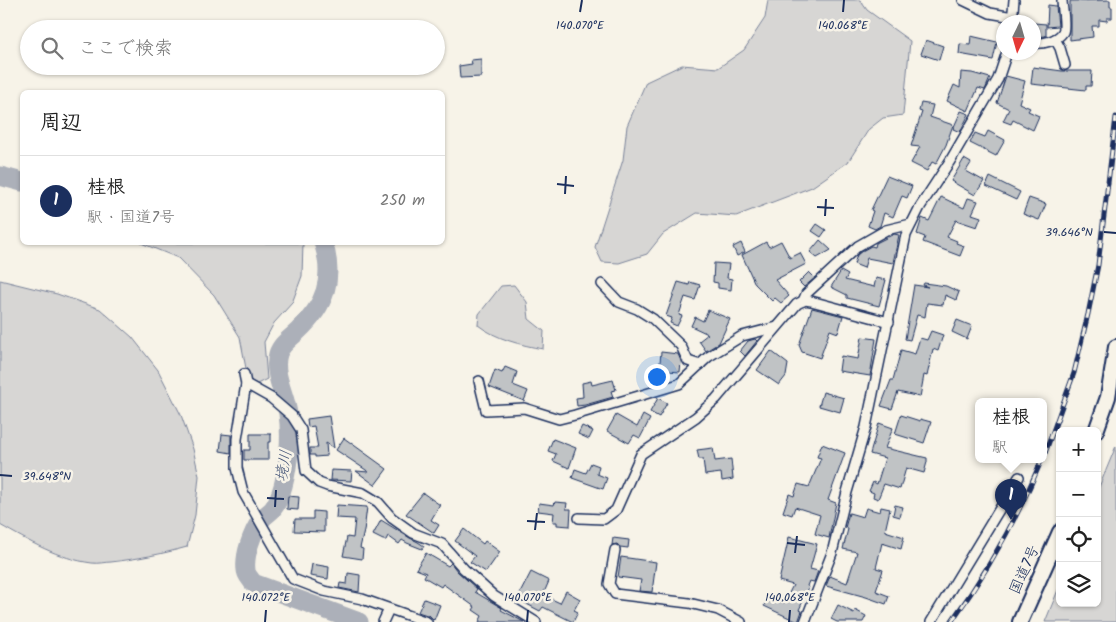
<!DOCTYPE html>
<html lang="ja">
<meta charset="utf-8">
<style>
body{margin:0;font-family:Kalam,"Klee One",sans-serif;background:#f6f6f6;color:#222}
.controls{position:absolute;right:15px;bottom:15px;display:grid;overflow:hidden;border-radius:8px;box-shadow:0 1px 4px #0004}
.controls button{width:45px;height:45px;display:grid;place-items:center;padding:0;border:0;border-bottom:1px solid #e0e0e0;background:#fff;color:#222;font:25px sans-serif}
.compass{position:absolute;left:996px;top:15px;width:45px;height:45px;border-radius:50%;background:#fff;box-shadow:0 1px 4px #0004;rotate:185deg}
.you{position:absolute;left:656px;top:376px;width:18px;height:18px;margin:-12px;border:4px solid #fff;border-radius:50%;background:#1a73e8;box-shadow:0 0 0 8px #1a73e833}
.badge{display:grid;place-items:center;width:32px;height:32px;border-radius:50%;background:#1b2f5e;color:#fff;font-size:16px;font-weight:700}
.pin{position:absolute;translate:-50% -41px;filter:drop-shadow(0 1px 2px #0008)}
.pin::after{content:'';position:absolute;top:26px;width:18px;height:15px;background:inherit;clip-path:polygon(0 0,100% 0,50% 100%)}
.popup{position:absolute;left:975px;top:398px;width:72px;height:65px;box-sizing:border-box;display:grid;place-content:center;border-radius:8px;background:#fff;filter:drop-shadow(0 1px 4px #0005);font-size:16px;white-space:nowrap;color:#767676}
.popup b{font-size:19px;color:#222}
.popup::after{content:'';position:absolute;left:50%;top:100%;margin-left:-10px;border:10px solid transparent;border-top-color:#fff}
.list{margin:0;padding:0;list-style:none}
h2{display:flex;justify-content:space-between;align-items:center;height:65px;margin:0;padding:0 20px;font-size:21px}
h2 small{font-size:16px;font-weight:400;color:#767676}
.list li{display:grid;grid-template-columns:32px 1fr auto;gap:15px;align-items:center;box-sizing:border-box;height:90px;padding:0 20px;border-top:1px solid #e0e0e0}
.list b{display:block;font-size:19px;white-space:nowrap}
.list p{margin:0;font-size:16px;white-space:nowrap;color:#767676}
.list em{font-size:16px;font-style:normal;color:#767676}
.icon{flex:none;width:28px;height:28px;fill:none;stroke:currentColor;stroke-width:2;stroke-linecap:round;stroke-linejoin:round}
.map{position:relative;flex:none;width:1116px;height:622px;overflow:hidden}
.search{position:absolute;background:#fff;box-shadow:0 1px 4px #0004;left:20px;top:20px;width:425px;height:55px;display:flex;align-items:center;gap:12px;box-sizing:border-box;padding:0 18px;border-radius:28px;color:#767676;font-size:19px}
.panel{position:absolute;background:#fff;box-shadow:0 1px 4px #0004;left:20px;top:90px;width:425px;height:155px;border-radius:8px}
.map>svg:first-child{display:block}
.green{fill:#d7d6d4;stroke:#798299}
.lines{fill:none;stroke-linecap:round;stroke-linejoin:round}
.river{stroke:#acb0b9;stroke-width:19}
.building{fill:#c0c3c5;stroke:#1b2f5e}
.minor-casing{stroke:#1b2f5e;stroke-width:12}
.trunk-casing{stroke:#1b2f5e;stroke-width:18}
.minor{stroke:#f7f3e8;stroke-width:9}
.trunk{stroke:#f7f3e8;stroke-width:14}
.rail-casing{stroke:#1b2f5e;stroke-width:5}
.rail{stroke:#f7f3e8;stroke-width:3;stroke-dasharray:9;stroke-linecap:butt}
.ticks{fill:none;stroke:#1b2f5e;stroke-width:2}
.labels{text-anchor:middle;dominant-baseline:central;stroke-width:5;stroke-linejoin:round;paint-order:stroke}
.street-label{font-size:15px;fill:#1b2f5e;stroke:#f7f3e8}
.water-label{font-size:16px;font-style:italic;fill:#465679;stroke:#f7f3e8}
.ticks-label{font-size:12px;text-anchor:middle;fill:#1b2f5e;stroke:#f7f3e8;stroke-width:5;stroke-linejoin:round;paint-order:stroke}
</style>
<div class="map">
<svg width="1116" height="622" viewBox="0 0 1116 622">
<rect width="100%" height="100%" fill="#f7f3e8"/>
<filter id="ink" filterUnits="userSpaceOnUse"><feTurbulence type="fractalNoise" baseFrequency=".02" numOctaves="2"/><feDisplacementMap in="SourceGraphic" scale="10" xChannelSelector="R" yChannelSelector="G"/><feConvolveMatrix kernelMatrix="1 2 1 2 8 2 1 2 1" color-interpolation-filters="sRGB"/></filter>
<g filter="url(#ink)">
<g class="green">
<polygon points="768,0 860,0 867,10 910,41 903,115 883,118 869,129 848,162 812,187 736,216 697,213 663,234 647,254 619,263 602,262 595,247 623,160 627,126 646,82 682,65 718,68 744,50 765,18"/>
<polygon points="141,243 303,243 302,276 292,303 274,323 264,342 267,379 257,384 248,379 240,337 214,295 178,258"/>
<path d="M0,280l57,14 43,15 32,28 26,33 23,45 12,34 6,27 -4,39 -8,32c-25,7 -50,12 -76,15 -6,0 -13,2 -19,1 -33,-4 -64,-22 -92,-38z"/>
<path d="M514,285l13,17 2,17 15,12 -1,18c-22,-4 -47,-10 -65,-24l1,-11 22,-28z"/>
<polygon points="1116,446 1116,622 1045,622 1060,585 1060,603 1097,603 1097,492"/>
</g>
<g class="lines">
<g class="river">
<polyline points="0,176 22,182"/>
<path d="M323,242c12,37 2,64 -25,89 -7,7 -17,13 -20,23 -6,19 8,42 10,60 3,22 1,50 -5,72 -2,7 -6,18 -11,24 -3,3 -8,6 -11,10 -9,13 -17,35 -15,50 0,5 5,9 7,13l106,39"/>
</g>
</g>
<g class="building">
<polygon points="1110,0 1110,7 1112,7 1112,18 1107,18 1107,21 1099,20 1099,26 1092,26 1093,37 1070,40 1070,1"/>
<polygon points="1048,5 1056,6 1058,26 1047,27"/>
<polygon points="1034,23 1046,24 1046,36 1034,37"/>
<polygon points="971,36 997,42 993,60 959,54 960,44 970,45"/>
<polygon points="926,40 943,46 939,60 921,54"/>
<polygon points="481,59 481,77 460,78 459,66 472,64 471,60"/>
<polygon points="1033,67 1062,71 1092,71 1091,86 1086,86 1086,90 1031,84"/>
<polygon points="961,72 972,73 990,78 985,90 978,88 968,111 947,101 954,85 960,88"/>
<polygon points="1006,76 1025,81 1019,103 1030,108 1028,111 1039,116 1033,130 1013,120 1011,124 1003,121 1009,109 997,103"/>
<polygon points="921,103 933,105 930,117 953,125 946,145 936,164 932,162 927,171 911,163 920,147 911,146 922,112 919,111"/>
<polygon points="961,111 969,114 960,132 953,129"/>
<polygon points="988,131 1005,140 996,156 970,143 975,133 985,137"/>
<polygon points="964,159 971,163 966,171 984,181 975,195 951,181"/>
<polygon points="887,176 912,186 907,198 902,196 893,217 884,213 880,226 875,229 868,226 873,211 871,210"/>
<polygon points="990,177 1020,192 1016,200 986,186"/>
<polygon points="941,197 964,208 968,198 978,201 972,214 981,217 977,227 956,220 947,237 957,241 956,243 964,246 960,256 923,242 925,237 917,234 922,218 929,221"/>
<polygon points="1029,198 1046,204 1039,220 1023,214"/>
<polygon points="817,224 826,230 821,237 812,231"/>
<polygon points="894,234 899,235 893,263 867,258 864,268 854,264 857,255 862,251 871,246 875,247 876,243"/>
<polygon points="820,240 831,250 817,258 810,252"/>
<polygon points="781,241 790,258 800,253 806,264 775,280 789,296 781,303 775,298 772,301 755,284 742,255 766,242 769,247"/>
<polygon points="741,243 745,252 737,256 733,247"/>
<polygon points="714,263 729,264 727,278 732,279 731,290 718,288 718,283 713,282"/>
<polygon points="841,271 848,275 845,280 874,287 876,278 886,280 879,306 847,298 847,295 831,287"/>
<polygon points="809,272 815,278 804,287 799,282"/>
<polygon points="678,282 689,285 690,282 700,285 695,300 685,297 679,315 682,316 677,326 670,323 672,318 666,316"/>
<polygon points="924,283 946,286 959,292 956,300 945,295 943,305 927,303 925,317 917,315 910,340 905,339 914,285 928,287 923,285"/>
<polygon points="812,308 843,316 838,333 830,330 820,358 802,352 799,345"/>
<polygon points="708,310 730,319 719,343 706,351 699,341 708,334 691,326 695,317 703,321"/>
<polygon points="957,320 972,326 967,339 952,332"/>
<polygon points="931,331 943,335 938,351 933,349 927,376 924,375 920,397 898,392 892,409 881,406 891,380 893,380 901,350 915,354 920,338 927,340"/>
<polygon points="862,337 876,339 870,376 839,371 841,356 858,359"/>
<polygon points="755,339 757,341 745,356 740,351 748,341"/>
<polygon points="771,351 788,364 786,376 779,385 757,370"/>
<polygon points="661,352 678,354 681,361 680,372 668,371 668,374 659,373"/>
<polygon points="505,367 517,372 513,385 528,391 524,401 489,387 495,370 502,373"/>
<polygon points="613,380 616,390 611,391 613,397 585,405 577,406 576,398 583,397 582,383 591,381 592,385"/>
<polygon points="823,392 844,398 840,412 819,406"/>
<polygon points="658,398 667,403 659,417 650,412"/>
<polygon points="616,415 637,427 643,415 650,419 640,438 634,435 629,443 607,431"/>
<polygon points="901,415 920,421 920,419 931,422 924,443 895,434"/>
<polygon points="329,416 334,448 326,443 327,456 315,457 315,455 310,455 310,448 318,448 314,426 308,427 307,419"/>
<polygon points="879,423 893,428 885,448 927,458 927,462 924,473 906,468 900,489 884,484 878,499 873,497 874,493 869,491 873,482 877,484 885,458 870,454"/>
<polygon points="582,426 593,431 589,439 578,434"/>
<polygon points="222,434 231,435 231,453 220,451"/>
<polygon points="250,434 271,434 271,442 268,442 268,460 244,460 244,450 250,450"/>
<polygon points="344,438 387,469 375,485 356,471 369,472 336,450"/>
<polygon points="553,439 576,448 569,468 553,461 556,454 548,451"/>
<polygon points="822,444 845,453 828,500 836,503 829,538 815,534 820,515 795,507 792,515 783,512 789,494 794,496 798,484 809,487 821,458 817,457"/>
<polygon points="713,448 715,461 731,459 733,479 722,481 721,473 705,475 703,459 699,459 697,450"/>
<polygon points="591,463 599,466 597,474 607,478 603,489 572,478 575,469 586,473"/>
<polygon points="331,470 352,471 351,481 330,480"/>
<polygon points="423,493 440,505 431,520 439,525 434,533 406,514"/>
<polygon points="288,496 299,497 298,510 287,509"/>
<polygon points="555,502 567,503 566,509 571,509 570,526 557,525 557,522 553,522 554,513 538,511 539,503 554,505"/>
<polygon points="337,505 367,507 364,531 360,548 363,549 362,559 343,556 347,537 353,538 355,519 336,518"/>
<polygon points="895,505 903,507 900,517 893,515"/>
<polygon points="881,507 890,509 885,531 904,537 901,549 882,543 876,568 883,570 876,591 889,596 886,604 866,597 826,586 830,576 847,583 857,552 843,549 848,529 845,528 849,513 863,517 866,508 880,512"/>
<polygon points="313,511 324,512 324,532 294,531 295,519 313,519"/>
<polygon points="381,520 410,538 418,542 424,546 422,549 407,543 402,540 399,544 388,536 386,540 383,540 373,535"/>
<polygon points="464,529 483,544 485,541 500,552 486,572 470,562 475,556 455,541"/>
<polygon points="789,537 817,544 810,569 818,571 814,582 809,581 807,586 809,587 799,610 802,611 798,622 764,606 769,596 784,603 793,585 779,581"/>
<polygon points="613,538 629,540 628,548 620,547 617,544 612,545"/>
<polygon points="426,553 448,566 451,563 457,571 477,589 475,592 502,608 501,610 524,622 479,622 482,616 473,610 475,607 443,584 441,587 424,577 426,573 416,569"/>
<polygon points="621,557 656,562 652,592 639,591 641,580 618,577"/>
<polygon points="312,564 329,567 328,579 310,576"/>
<polygon points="531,572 549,581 543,595 560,603 566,591 580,599 574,610 578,612 573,622 543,607 540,611 517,599"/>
<polygon points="348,573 360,575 359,592 339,588 340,583 347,584"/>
<polygon points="424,599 440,605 434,620 430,616 418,612"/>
<polygon points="838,605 854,613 855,610 866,616 863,622 837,622 831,619"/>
</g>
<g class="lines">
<g class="minor-casing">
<g id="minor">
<polyline points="963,0 990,13 1013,17"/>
<polyline points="1012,22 1014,0"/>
<polyline points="1055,39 1060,48 1065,65"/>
<path d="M1034,43c9,1 23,-2 29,-11 3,-6 -1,-25 -1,-32"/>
<polyline points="602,284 619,302 637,309 653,319 681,346 688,361 700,365"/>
<polyline points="803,301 806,294 858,246 886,230 911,224"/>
<polyline points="244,374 246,384 237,439 237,468 243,492 293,579 324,591 362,599 427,622"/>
<polyline points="479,381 486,410 524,408 559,419 575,415 679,384 708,357 742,336 777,327"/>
<polyline points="246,384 271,398 292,416 301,430 306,471 319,483 327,486 363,493 378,502 392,518 413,533 442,544 464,569 494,596 536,622"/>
<polyline points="579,518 604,519 616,510 641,454 696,417 716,399 797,304 805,300 811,301 889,322"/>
<polyline points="615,550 609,584 615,594 689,603 718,610 741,622"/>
<polyline points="383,622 389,609"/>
<polyline points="805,622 832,553 847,492 866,427 906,235 920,207 950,161 998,79 1007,52"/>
<polyline points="931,622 1019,477"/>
</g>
</g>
<g class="trunk-casing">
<g id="trunk">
<polyline points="1096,431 1108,397 1116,347"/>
<polyline points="1020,622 1060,532"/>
</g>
</g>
<use href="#minor" class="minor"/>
<use href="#trunk" class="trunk"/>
<g class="rail-casing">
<g id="rail">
<polyline points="1044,456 1074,373 1088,314 1098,265 1116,117"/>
<path d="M951,622c37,-51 67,-105 91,-163"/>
</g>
</g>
<use href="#rail" class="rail"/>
</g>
</g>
<path class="ticks" d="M580,12l2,-12M843,12l1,-12M557,184l17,2M565,194l1,-18M817,207l17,1M825,216l1,-17M1104,232l12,1M0,475l12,1M267,498l17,1M275,507l1,-17M527,521l18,1M535,530l2,-17M787,543l18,2M795,553l2,-17M265,622l1,-12M527,622l1,-12M789,622l1,-12"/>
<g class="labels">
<g class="street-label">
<text transform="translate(1025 570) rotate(-66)">国道7号</text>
</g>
<g class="water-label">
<text transform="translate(284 466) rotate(-80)">境川</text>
</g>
</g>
<g class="ticks-label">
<text x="580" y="29">140.070°E</text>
<text x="843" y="29">140.068°E</text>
<text x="1069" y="236">39.646°N</text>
<text x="47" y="480">39.648°N</text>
<text x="266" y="601">140.072°E</text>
<text x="528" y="601">140.070°E</text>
<text x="790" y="601">140.068°E</text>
</g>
</svg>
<div class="controls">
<button>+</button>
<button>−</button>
<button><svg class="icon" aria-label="locate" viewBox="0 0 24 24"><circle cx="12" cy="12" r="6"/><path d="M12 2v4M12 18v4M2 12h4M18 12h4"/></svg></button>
<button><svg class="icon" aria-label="layers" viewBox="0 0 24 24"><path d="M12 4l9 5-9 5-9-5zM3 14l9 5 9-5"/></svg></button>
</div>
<svg class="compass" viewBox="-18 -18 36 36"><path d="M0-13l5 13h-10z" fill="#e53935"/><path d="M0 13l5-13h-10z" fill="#767676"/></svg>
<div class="you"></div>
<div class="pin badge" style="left:1011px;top:520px">1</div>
<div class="popup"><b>桂根</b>駅</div>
<div class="search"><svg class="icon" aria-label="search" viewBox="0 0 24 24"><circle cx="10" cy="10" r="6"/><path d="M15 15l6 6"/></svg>ここで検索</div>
<section class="panel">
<h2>周辺<small></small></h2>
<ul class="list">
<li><span class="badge">1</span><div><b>桂根</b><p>駅 · 国道7号</p></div><em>250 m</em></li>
</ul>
</section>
</div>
